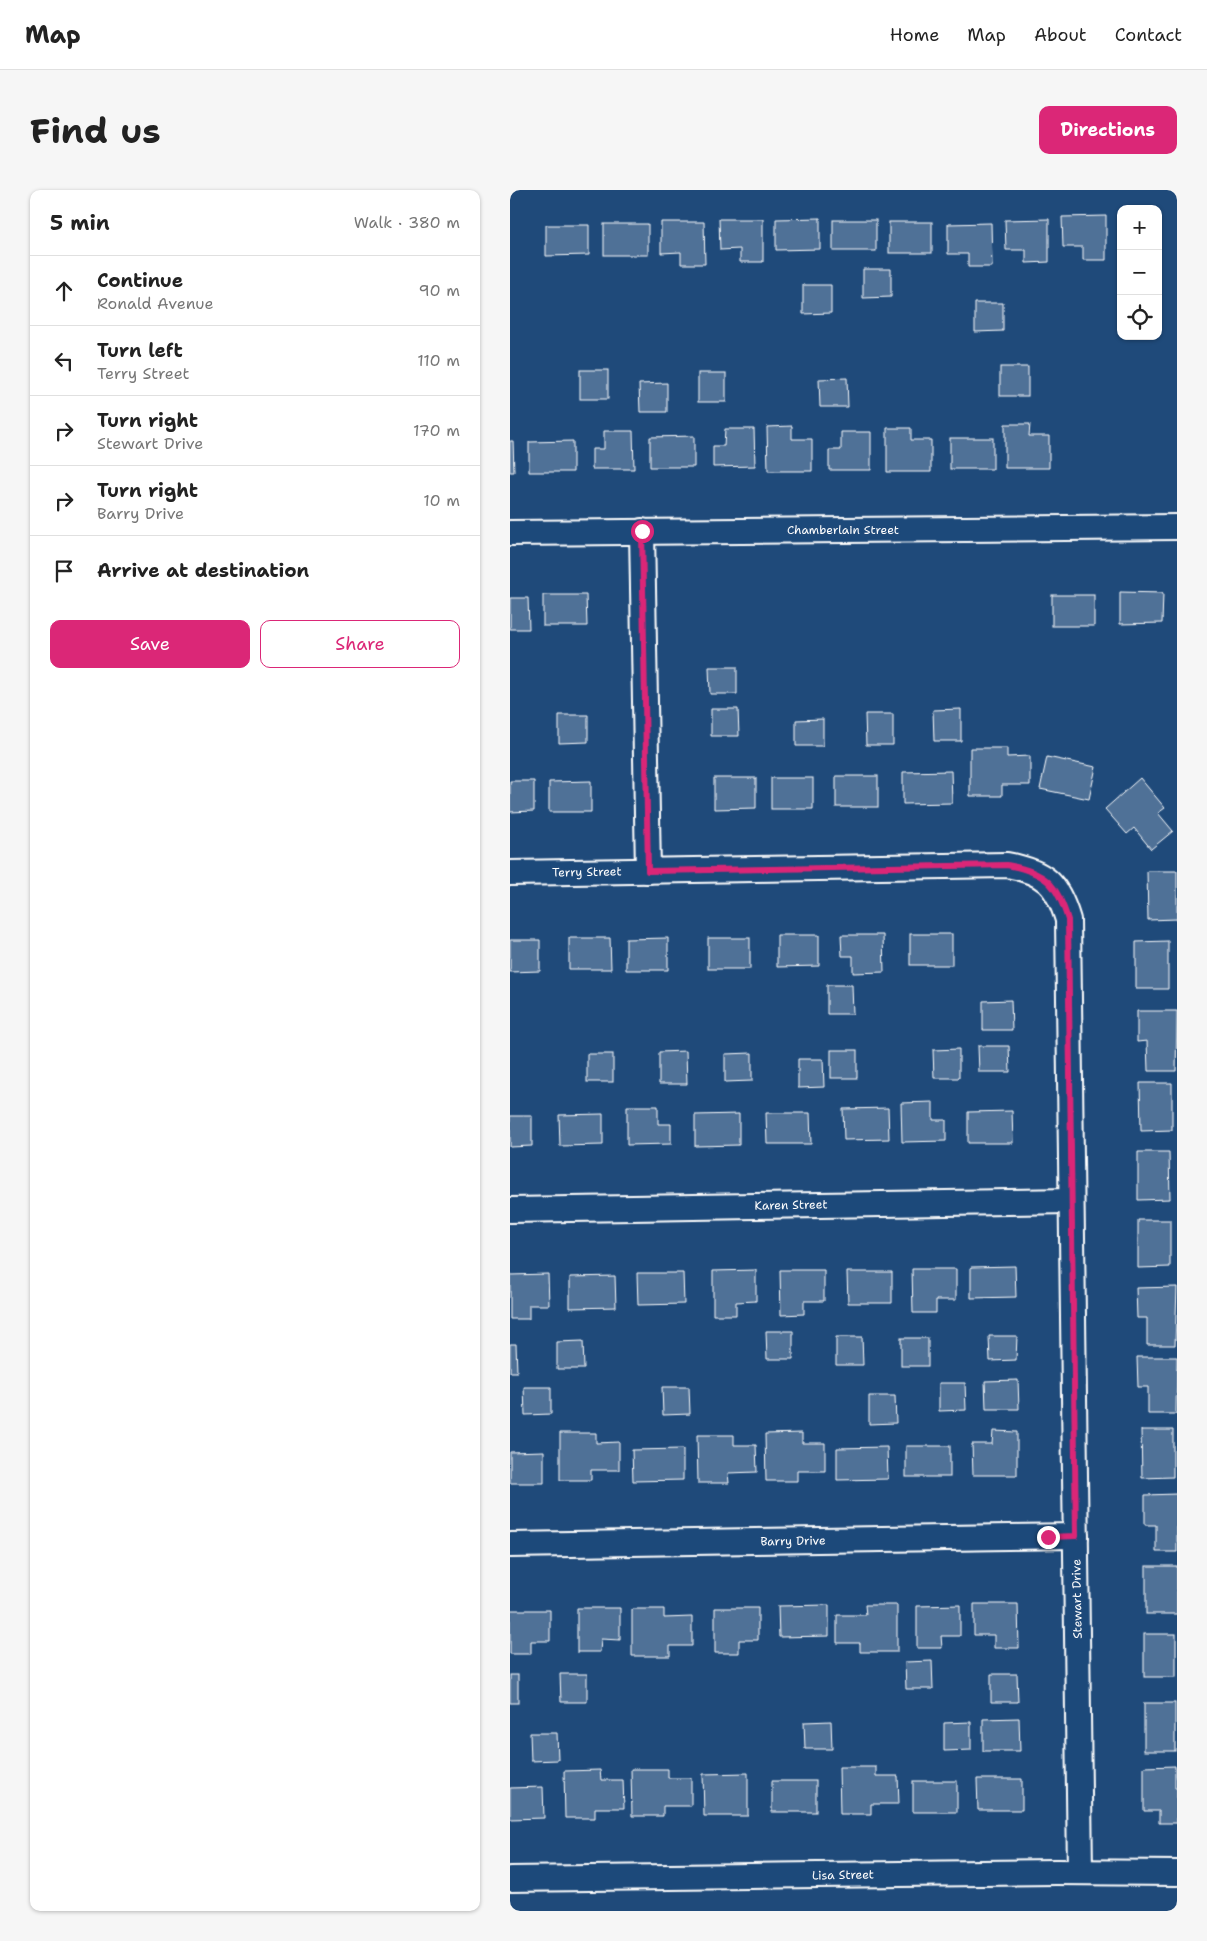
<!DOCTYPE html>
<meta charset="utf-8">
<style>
body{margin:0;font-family:"Shantell Sans",sans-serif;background:#f6f6f6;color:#222}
.controls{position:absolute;right:15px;top:15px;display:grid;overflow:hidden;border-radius:10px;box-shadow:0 1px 4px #0004}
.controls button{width:45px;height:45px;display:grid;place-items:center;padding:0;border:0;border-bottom:1px solid #e0e0e0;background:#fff;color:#222;font:25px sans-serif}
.stop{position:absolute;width:15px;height:15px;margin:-11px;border:4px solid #db2777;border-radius:50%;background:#fff}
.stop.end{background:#db2777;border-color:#fff;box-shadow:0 1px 5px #0008}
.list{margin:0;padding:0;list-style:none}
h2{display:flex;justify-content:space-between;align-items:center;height:65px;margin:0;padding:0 20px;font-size:21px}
h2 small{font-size:16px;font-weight:400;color:#767676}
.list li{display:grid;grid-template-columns:32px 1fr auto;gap:15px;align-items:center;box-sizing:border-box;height:70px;padding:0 20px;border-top:1px solid #e0e0e0}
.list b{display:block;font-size:19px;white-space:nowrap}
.list p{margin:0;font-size:16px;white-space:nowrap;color:#767676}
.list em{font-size:16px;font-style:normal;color:#767676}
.actions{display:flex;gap:10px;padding:15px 20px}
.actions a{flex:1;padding:11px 0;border:1px solid #db2777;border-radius:10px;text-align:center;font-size:18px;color:#db2777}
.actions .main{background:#db2777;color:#fff}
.icon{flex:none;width:28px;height:28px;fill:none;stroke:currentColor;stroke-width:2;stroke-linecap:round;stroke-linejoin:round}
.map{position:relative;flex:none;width:667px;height:1721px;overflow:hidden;border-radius:10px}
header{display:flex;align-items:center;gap:30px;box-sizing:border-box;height:70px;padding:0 25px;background:#fff;border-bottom:1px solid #e0e0e0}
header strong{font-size:24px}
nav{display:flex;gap:28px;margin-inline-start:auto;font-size:18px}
.intro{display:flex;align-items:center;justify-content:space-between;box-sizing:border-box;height:120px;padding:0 30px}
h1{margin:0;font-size:35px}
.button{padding:12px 22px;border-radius:10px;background:#db2777;color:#fff;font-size:18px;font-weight:700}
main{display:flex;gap:30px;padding:0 30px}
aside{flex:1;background:#fff;border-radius:10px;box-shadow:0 1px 4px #0004}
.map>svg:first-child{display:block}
.building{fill:#507197;stroke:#fff}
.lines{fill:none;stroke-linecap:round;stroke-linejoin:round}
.minor-casing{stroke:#fff;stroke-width:28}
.minor{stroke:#1f4a7a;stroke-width:24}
.route{stroke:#db2777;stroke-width:6}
.labels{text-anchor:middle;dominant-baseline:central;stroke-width:4;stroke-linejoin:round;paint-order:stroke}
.street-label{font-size:12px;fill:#fff;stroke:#1f4a7a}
</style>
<header>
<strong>Map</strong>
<nav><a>Home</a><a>Map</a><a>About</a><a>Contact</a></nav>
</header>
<div class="intro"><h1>Find us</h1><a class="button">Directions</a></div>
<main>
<aside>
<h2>5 min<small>Walk · 380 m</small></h2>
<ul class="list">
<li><svg class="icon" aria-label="ahead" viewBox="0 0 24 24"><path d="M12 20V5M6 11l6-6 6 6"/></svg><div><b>Continue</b><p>Ronald Avenue</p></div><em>90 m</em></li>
<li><svg class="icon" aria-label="left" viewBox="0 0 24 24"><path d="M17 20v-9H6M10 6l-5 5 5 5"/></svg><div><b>Turn left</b><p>Terry Street</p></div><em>110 m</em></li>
<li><svg class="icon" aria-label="right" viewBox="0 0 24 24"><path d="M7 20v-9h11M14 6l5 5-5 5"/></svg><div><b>Turn right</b><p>Stewart Drive</p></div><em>170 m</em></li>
<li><svg class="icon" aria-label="right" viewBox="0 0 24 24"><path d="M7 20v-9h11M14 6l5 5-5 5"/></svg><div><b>Turn right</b><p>Barry Drive</p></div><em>10 m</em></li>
<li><svg class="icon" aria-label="arrive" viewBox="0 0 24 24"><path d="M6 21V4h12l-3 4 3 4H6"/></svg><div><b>Arrive at destination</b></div></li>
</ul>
<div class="actions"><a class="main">Save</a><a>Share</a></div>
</aside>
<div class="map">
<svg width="667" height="1721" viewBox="0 0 667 1721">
<rect width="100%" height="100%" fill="#1f4a7a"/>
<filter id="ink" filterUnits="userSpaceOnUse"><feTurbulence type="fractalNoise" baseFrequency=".02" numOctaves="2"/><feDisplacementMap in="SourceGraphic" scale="10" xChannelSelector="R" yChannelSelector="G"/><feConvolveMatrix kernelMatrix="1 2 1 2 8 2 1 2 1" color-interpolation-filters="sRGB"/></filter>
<g filter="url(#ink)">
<g class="building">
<polygon points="596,26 596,70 573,70 573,57 553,57 552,27"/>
<polygon points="310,28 310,59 266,60 266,29"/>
<polygon points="209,29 253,29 253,72 230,72 230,59 210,60"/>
<polygon points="539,29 539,72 516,73 516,60 496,60 495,30"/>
<rect x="323" y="30" width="43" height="31"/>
<polygon points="151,32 194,32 195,74 171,74 171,62 151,63"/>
<rect x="379" y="32" width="43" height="31"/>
<polygon points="481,33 482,77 458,77 458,64 438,64 438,34"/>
<rect x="94" y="34" width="44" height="31"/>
<polygon points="36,35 79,35 79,65 36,66"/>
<polygon points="353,79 381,79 381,107 353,108"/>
<polygon points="293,95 321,95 321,123 293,124"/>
<polygon points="465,113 493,113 493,141 465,142"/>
<rect x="490" y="177" width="28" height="29"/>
<rect x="70" y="180" width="28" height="29"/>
<rect x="188" y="183" width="28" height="29"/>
<polygon points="337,188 338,217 310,217 309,189"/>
<polygon points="157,193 157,222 130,222 129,194"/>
<polygon points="495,234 520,234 519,246 539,246 539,278 495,278"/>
<polygon points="282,236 282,249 302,249 302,281 258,281 257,237"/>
<polygon points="377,238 401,238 401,250 421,250 421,282 377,282"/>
<polygon points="215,239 244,239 245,276 203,277 203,256 214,256"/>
<polygon points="94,241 123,241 124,279 82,279 82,259 94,259"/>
<polygon points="331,242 361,242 361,280 319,280 319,260 331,260"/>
<polygon points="184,246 184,277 140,277 140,247"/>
<rect x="440" y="248" width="43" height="31"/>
<polygon points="0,251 3,251 4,282 0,282"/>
<polygon points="63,251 63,282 19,282 19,252"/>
<polygon points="610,402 653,403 652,433 610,434"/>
<polygon points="33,405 76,405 77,436 33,436"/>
<rect x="542" y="405" width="42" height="31"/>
<polygon points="0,408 18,408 19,439 0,439"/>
<polygon points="199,477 227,477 227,504 200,504"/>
<polygon points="201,519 228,519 229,546 201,546"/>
<polygon points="451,519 451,551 424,551 423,520"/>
<polygon points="355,524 383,524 383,555 356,555"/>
<polygon points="49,525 78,525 78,552 49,553"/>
<polygon points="313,529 313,556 286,556 286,530"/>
<polygon points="460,558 497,558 497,567 520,566 520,595 492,595 492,606 460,606"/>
<polygon points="537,567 586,577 579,609 530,599"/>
<polygon points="441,581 442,613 393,614 393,582"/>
<rect x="326" y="586" width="42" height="31"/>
<polygon points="204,588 246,588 246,618 204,619"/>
<rect x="261" y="588" width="42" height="31"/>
<polygon points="630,588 655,618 648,623 663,641 641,659 624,638 617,644 595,619"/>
<polygon points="0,591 24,591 24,621 0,622"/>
<polygon points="81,591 81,622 39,622 39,592"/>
<polygon points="637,681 667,681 667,729 638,730"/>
<rect x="400" y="744" width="42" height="31"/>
<polygon points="267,745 309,745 309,776 267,777"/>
<polygon points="331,745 373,745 374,782 343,783 343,766 332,766"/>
<polygon points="59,748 100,748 101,779 59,779"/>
<polygon points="158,748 158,780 116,780 116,749"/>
<rect x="198" y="748" width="42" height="31"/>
<polygon points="0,750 30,750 30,781 0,782"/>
<polygon points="658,751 658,799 626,799 626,752"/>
<polygon points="317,795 342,795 343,824 317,824"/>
<polygon points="501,810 502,840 473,840 473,811"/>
<polygon points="627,821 667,821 666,881 638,881 637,851 627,852"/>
<polygon points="468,856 499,856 500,882 469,882"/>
<polygon points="449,859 449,888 424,888 423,860"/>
<rect x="321" y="860" width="26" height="28"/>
<polygon points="176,861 177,894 149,894 149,862"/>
<polygon points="242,863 242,891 215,892 215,864"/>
<rect x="77" y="864" width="26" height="28"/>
<polygon points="288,869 313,869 314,897 288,898"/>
<polygon points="630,893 662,893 662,940 631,941"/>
<polygon points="423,912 423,930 436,930 436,951 392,952 391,913"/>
<polygon points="117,916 148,916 148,934 161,934 161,954 117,955"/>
<polygon points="378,918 379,949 334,950 333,919"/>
<polygon points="502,921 503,953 458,953 458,922"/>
<polygon points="256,923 300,923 301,954 257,954"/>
<polygon points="93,924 93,955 50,956 49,925"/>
<polygon points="229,924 229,955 185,956 185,925"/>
<polygon points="0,926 22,926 22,956 0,957"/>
<polygon points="628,962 659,962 660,1009 628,1010"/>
<polygon points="628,1030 660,1030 660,1077 628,1078"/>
<polygon points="505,1076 506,1107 461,1108 461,1077"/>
<polygon points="402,1079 446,1079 446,1110 426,1110 426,1123 403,1123"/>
<polygon points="246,1080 246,1111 226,1112 226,1125 203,1125 203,1081"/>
<polygon points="270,1080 314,1080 314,1111 294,1111 294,1124 271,1125"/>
<polygon points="337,1082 382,1082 382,1113 338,1113"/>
<polygon points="127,1083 173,1083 174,1114 128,1115"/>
<polygon points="38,1084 39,1115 19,1115 19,1129 0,1129 0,1085"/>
<polygon points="105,1086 106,1117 60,1118 60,1087"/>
<polygon points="667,1097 665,1155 637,1155 637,1128 627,1128 626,1098"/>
<polygon points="256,1141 283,1141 283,1169 257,1169"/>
<polygon points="479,1146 507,1146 506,1170 480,1171"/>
<polygon points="326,1147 352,1147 353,1175 326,1175"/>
<rect x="391" y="1148" width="27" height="28"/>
<polygon points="73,1151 74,1179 47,1179 47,1152"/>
<polygon points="0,1154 6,1154 7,1182 0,1182"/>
<polygon points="627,1167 667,1167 666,1224 638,1224 638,1197 628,1197"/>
<polygon points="508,1190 509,1219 476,1219 475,1191"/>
<polygon points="429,1193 455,1193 456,1220 429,1221"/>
<polygon points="14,1197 41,1197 41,1224 15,1225"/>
<polygon points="152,1197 179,1197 180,1224 153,1225"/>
<polygon points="359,1206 385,1206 386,1233 359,1234"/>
<polygon points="631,1240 663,1240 663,1287 632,1288"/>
<polygon points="483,1241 507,1242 507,1285 463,1285 462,1254 482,1254"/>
<polygon points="50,1243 86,1243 86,1253 109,1252 109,1280 81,1280 81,1290 50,1290"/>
<polygon points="292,1243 292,1253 315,1253 315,1281 287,1281 287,1291 256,1291 255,1244"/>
<polygon points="187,1245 224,1245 224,1255 246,1255 247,1282 218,1283 219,1293 188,1293"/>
<rect x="396" y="1256" width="44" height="31"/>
<polygon points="377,1257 378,1289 327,1290 327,1258"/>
<polygon points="173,1259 173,1290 123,1291 122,1260"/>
<polygon points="34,1261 34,1293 0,1293 0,1262"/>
<polygon points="667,1304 667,1362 646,1362 646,1335 635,1335 635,1305"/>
<rect x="636" y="1376" width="31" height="48"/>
<polygon points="464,1414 508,1414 509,1458 484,1458 484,1445 464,1445"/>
<polygon points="319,1415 319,1446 269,1447 268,1416"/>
<polygon points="355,1415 387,1415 387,1462 350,1462 350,1453 327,1453 327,1425 356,1425"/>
<polygon points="450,1415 450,1446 431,1446 432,1458 407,1458 407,1416"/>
<polygon points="67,1418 110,1418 110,1450 91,1449 90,1462 67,1462"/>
<polygon points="205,1418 248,1418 248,1450 229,1450 229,1463 205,1463"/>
<polygon points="122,1419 154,1419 154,1428 182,1427 182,1456 160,1456 160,1466 122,1466"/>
<polygon points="0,1420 40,1420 40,1451 21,1451 21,1464 0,1464"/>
<rect x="634" y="1444" width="32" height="43"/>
<polygon points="422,1471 423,1499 396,1499 395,1472"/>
<polygon points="50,1484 77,1484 77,1512 51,1512"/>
<polygon points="481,1484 507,1484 508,1512 481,1512"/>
<rect x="0" y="1485" width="8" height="28"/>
<rect x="634" y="1513" width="31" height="48"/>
<polygon points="509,1528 510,1561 473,1561 473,1529"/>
<polygon points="321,1531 322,1559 295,1559 294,1532"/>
<polygon points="461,1532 461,1560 434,1561 434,1533"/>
<polygon points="20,1543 47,1543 48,1570 21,1571"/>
<polygon points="665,1576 665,1598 667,1598 667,1633 649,1633 649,1621 634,1621 634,1577"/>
<polygon points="329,1577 366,1577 366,1586 388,1586 389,1614 361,1614 361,1624 330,1624"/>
<polygon points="121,1579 158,1579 158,1588 181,1588 181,1616 153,1616 153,1626 122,1626"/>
<polygon points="90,1580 91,1590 113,1590 114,1618 85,1618 85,1628 55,1628 54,1581"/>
<polygon points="238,1583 238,1626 194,1626 193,1584"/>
<polygon points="467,1589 512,1589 512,1620 468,1620"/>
<rect x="262" y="1591" width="44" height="31"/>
<rect x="403" y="1591" width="44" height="31"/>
<polygon points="33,1597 34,1628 0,1629 0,1598"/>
</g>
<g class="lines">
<g class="minor-casing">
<g id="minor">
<polyline points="132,341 138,681"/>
<polyline points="0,343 667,337"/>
<path d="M0,683l497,-8c38,7 50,18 61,55l12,952"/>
<polyline points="0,1020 561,1011"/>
<polyline points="0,1355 566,1346"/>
<polyline points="0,1689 546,1682 667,1683"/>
</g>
</g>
<use href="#minor" class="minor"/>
</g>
</g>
<g class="lines" filter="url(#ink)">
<path class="route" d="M132,341l6,340 359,-6c38,7 50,18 61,55l8,616 -28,1"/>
</g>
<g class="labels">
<g class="street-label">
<text x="333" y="340">Chamberlain Street</text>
<text transform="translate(77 682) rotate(-1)">Terry Street</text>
<text transform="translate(281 1015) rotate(-1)">Karen Street</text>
<text transform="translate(283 1351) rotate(-1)">Barry Drive</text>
<text transform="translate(567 1409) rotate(-91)">Stewart Drive</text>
<text transform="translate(333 1685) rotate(-1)">Lisa Street</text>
</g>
</g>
</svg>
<div class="controls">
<button>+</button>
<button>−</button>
<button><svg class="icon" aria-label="locate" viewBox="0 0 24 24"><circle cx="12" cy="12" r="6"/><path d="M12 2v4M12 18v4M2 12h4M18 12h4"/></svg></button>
</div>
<div class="stop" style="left:132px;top:341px"></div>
<div class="stop end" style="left:538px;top:1347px"></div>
</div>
</main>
